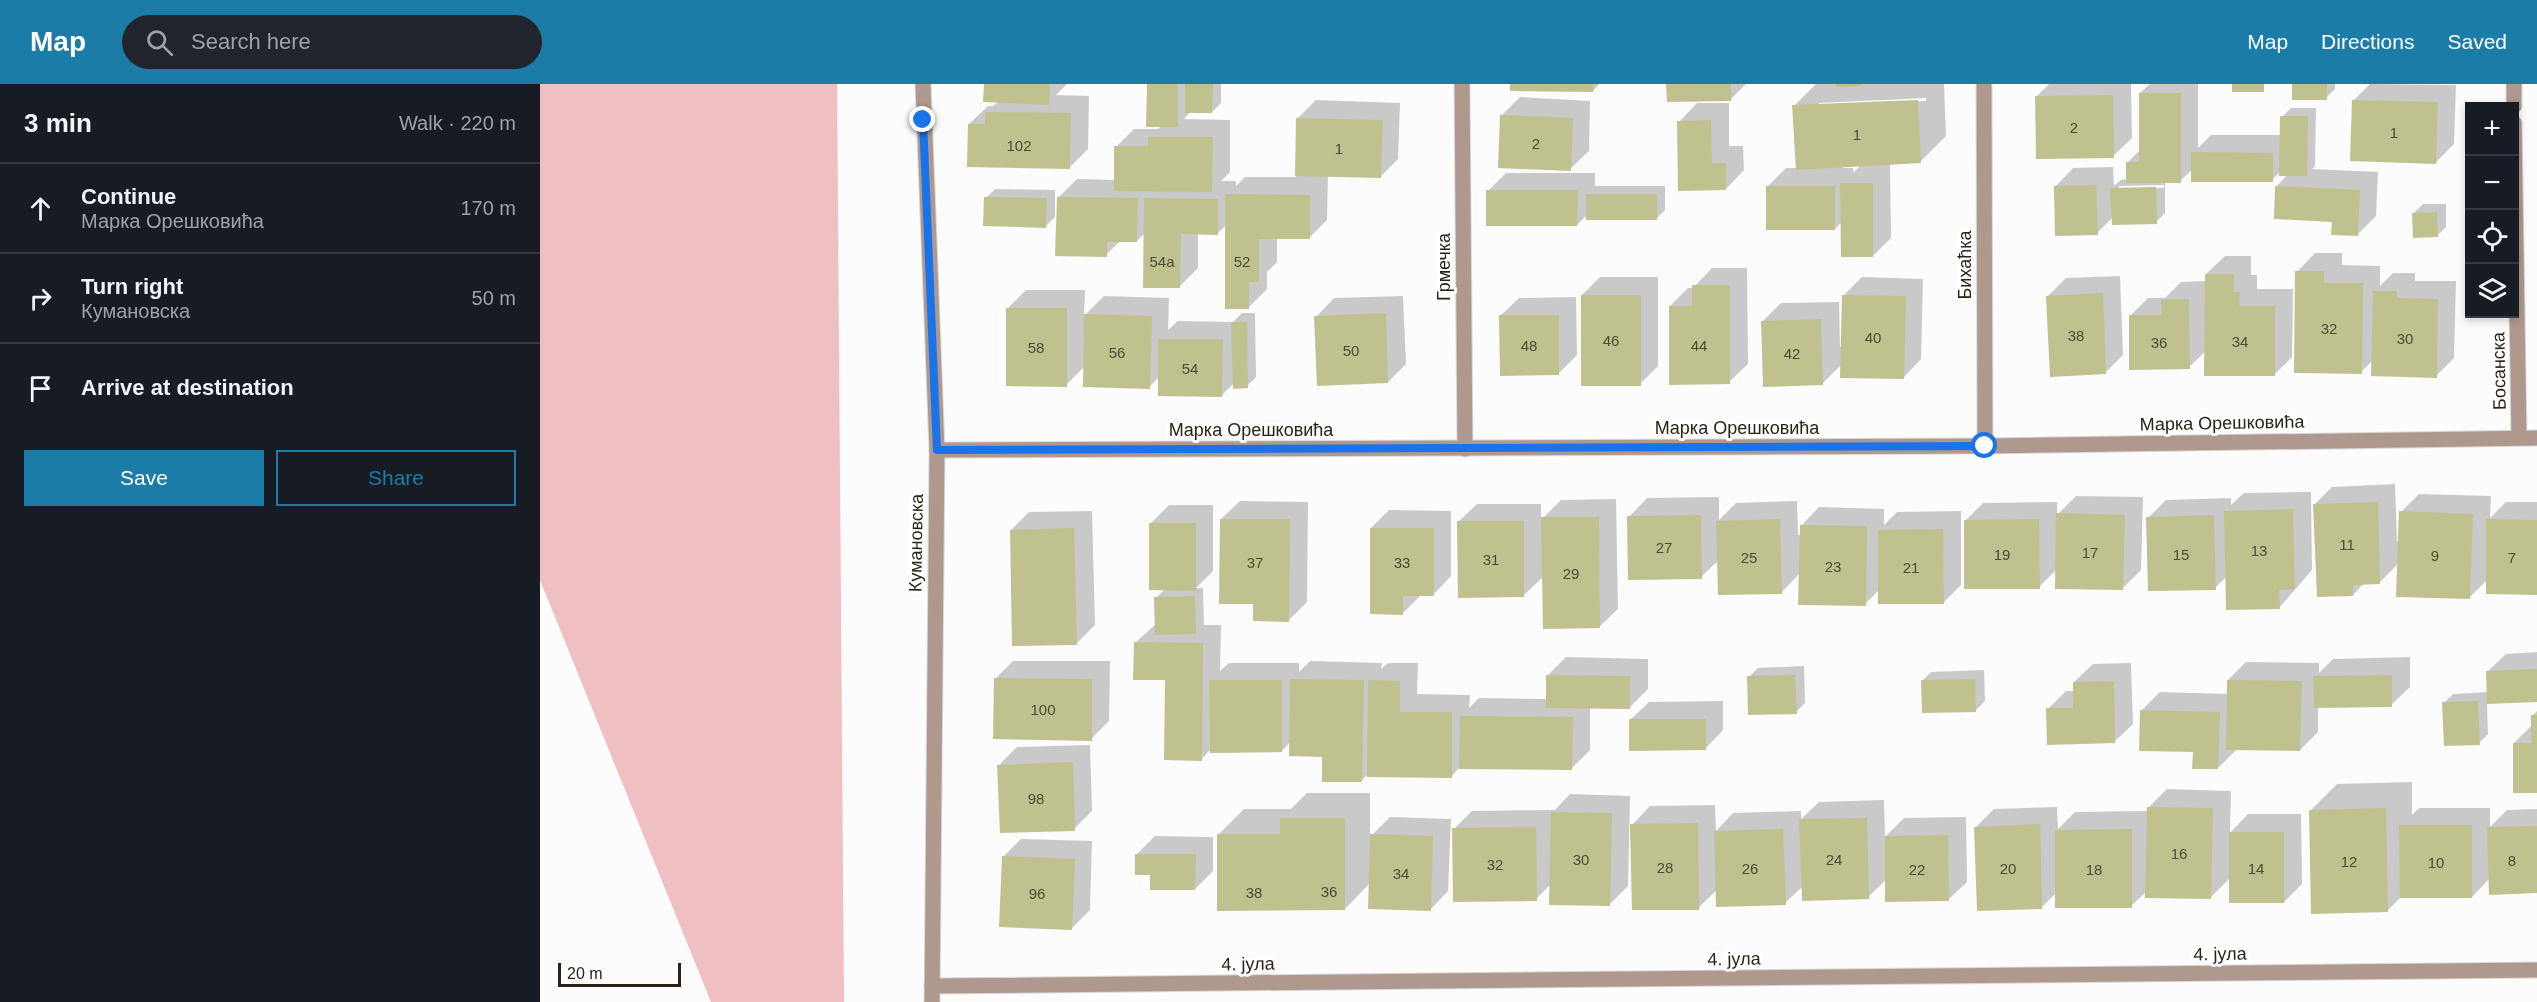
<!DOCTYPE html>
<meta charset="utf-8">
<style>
body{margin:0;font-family:Arial,sans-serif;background:#20242c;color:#f1f3f6}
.controls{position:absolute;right:18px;top:18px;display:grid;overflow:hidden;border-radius:0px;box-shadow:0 3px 9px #0003}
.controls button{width:54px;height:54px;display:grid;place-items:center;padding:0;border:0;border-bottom:2px solid #363941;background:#171b24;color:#f1f3f6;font:30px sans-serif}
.scale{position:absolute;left:18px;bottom:15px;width:123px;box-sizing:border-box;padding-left:6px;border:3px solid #2a2317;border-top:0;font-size:16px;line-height:21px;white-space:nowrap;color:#2a2317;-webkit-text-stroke:4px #fff;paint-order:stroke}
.stop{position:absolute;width:18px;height:18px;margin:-14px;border:4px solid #1a73e8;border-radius:50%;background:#fff}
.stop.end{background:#1a73e8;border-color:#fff;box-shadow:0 2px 6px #0008}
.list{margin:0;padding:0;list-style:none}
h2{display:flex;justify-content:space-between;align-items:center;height:78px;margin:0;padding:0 24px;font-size:26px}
h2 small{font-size:20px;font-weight:400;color:#9ea1a6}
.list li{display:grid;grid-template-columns:39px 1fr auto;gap:18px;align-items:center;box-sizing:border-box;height:90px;padding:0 24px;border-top:2px solid #363941}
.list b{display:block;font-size:22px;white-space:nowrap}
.list p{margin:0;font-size:20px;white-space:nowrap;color:#9ea1a6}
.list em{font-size:20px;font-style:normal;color:#9ea1a6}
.actions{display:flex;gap:12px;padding:18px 24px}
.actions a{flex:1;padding:14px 0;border:2px solid #1b7ca8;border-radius:0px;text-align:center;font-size:21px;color:#1b7ca8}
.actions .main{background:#1b7ca8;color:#fff}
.icon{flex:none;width:33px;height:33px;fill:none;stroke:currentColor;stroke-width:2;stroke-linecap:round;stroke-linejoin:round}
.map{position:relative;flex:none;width:1997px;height:918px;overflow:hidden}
header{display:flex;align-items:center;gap:36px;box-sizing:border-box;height:84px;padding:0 30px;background:#1b7ca8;color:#fff}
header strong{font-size:28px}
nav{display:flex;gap:33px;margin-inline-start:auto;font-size:21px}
.search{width:420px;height:54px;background:#20242c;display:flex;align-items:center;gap:15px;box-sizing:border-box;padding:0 21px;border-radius:33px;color:#9ea1a6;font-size:22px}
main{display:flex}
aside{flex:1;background:#171b24}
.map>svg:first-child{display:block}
.green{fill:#efbfc1}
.shadow{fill:#0003;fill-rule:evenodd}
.building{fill:#bfc18f}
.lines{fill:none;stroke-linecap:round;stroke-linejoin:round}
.minor-casing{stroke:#dad9d7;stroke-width:17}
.minor{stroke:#af998f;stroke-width:15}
.route{stroke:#1a73e8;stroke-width:8}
.labels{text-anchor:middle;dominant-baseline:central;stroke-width:6;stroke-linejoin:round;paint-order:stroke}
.number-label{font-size:15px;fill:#4f4a35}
.street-label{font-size:18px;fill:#2a2317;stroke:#fff}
</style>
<header>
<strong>Map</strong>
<div class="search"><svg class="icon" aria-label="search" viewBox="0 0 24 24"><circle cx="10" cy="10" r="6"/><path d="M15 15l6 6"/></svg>Search here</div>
<nav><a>Map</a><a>Directions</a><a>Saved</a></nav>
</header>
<main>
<aside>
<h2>3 min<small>Walk · 220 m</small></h2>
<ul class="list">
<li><svg class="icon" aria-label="ahead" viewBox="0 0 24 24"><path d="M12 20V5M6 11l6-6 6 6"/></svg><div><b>Continue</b><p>Марка Орешковића</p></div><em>170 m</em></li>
<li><svg class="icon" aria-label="right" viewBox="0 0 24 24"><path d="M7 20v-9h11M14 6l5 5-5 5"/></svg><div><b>Turn right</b><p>Кумановска</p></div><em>50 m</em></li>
<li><svg class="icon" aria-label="arrive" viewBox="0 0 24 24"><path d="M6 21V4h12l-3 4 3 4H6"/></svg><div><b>Arrive at destination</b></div></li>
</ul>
<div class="actions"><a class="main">Save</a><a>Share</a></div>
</aside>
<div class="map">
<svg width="1997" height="918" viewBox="0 0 1997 918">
<rect width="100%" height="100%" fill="#fcfcfc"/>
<polygon class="green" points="0,0 297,0 304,918 171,918 0,496"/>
<g class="shadow">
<polygon points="445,0 527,0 516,11 549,12 548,65 530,83 429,40 448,22 453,22 459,17"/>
<polygon points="608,0 681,0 681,19 672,28 651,27 644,35 690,36 690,88 681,97 696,97 696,102 705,93 756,93 758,34 776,16 860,19 858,75 840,93 788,91 787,136 769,154 737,154 737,178 727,188 727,205 709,223 687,140 678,149 658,149 658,184 640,202 606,148 597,157 580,157 566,171 518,114 537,95 576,96 576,63 594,45 618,45 621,42"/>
<polygon points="972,0 1059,0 1053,7"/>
<polygon points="1128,0 1206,0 1190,16"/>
<path d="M1276,0h128l2,52 -26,26 -30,1 1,75 -18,18 -31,-34 -7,7 -68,-42 19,-19h11l-3,-62zM1386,14v3l-107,5v-3zM1321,81l-8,8v-5h-11v-2z"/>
<polygon points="1509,0 1591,0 1592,54 1573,72 1496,13"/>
<path d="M1610,0h48v64l13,-13h71v-18l9,-9h25l-1,58 -3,3 66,3 -2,44 -18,18 -82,-47 12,-13 -7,-3 -9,9 -79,-11 -13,12h-15v32l-9,9 -43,-5 -16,16 -42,-46 18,-19 40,-1 1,19 7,-6 6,-1v-16l14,-14 -1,-56zM1624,101v3l-45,1v-3z"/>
<polygon points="1754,0 1795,0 1795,5 1786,14"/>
<polygon points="1830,0 1916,1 1914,60 1895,79 1814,16"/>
<polygon points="980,13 1050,17 1049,67 1030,85 962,31"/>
<polygon points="1157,19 1189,19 1189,62 1203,62 1204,86 1186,105 1139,38"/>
<polygon points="966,89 1055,89 1055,102 1125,102 1125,126 1116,135 1048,130 1037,141 948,107"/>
<polygon points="455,105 515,106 515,133 506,142 446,114"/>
<polygon points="1883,120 1906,120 1906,143 1897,152 1874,129"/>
<polygon points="1775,169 1802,169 1802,181 1840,182 1840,202 1853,189 1875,189 1875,197 1916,197 1914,274 1896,292 1833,276 1821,288 1757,188"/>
<polygon points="1685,172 1711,172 1711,191 1717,191 1717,205 1753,205 1752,273 1734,291 1666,267 1649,283 1590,232 1608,214 1625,214 1641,198 1666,197 1666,190"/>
<polygon points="1172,184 1207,184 1208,280 1189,298 1130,222 1148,204 1153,204"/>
<polygon points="1580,192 1583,271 1565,289 1508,212 1526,194"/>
<polygon points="1060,193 1118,193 1118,282 1100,300 1042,211"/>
<polygon points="1322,193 1383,195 1381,275 1363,294 1302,280 1282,300 1223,237 1241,219 1299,218 1300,263 1303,263 1304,211"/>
<polygon points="486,206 545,206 544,232 564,212 629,214 628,246 638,237 693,238 702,229 715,229 716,293 707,302 694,299 682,311 619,293 609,303 545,282 526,301 468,224"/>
<polygon points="863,212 866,280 848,298 776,233 794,214"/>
<polygon points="1036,213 1037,271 1019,289 960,232 979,214"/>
<polygon points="1855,400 1857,457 1860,457 1861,428 1879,410 1951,412 1950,434 1966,418 1997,418 1997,509 1947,496 1930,513 1859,479 1840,498 1824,499 1813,511 1774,421 1792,403"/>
<polygon points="1771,408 1772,486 1739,524 1687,492 1675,504 1608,434 1626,416 1691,414 1691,421 1704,409"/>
<polygon points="1536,412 1603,413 1601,486 1583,504 1517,485 1499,503 1425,437 1443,419 1517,418 1517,431"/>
<polygon points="1179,413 1179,436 1196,419 1257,417 1258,451 1261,451 1261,442 1279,423 1344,425 1344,441 1357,428 1421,427 1421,501 1403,519 1339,506 1325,520 1260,489 1241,509 1179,476 1161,493 1089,433 1107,414"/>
<polygon points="1076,415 1078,525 1059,543 1004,492 983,512 918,438 937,420 1001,420 1001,436 1021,416"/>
<polygon points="700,417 768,418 767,518 748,537 715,518 681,435"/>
<polygon points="629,421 673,421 673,487 656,504 663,504 664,541 681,541 680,587 689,579 759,579 759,588 770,577 842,579 841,585 848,579 878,579 877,610 930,611 929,624 939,614 1007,615 1008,591 1026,573 1108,575 1108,605 1089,624 1050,623 1050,666 1032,684 920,683 911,693 827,691 821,697 784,672 750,658 742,667 669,667 661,676 626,594 595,559 616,540 616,514 625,505 611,439"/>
<polygon points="849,426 911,427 911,492 893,511 881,511 863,529 831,444"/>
<polygon points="552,427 555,541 537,559 471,446 489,428"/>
<polygon points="1997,568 1997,617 1947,619 1948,650 1939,659 1904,619 1913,610 1948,608 1947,588 1966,570"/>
<polygon points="1870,573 1870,603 1851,621 1778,622 1778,648 1760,666 1697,665 1678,684 1602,626 1620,608 1688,610 1688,596 1706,578 1779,579 1779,589 1793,575"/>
<polygon points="473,577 570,577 569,637 551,655 455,595"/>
<polygon points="1591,579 1593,640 1574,658 1508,625 1526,607 1534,607 1534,598 1553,580"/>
<polygon points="1264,582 1265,619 1256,628 1209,593 1218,584"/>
<polygon points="1444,586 1445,617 1436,626 1382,597 1391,588"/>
<polygon points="1183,617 1183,646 1165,665 1090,636 1109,618"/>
<polygon points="1997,627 1997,707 1974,659 1992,641 1992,632"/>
<polygon points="550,661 552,727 534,745 459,681 477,663"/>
<polygon points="1872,698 1872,731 1879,724 1950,724 1950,743 1967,726 1997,725 1997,808 1950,794 1932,813 1861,813 1848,826 1771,726 1797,700"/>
<polygon points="1627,705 1691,707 1690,749 1708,730 1761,730 1762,800 1744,818 1690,794 1670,814 1607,807 1591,822 1517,808 1502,823 1436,743 1454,725 1517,723 1518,745 1535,728 1608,727 1608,724"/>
<polygon points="767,709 830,709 830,753 850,733 911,735 908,807 890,826 830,799 805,825 678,751 704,725 751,725"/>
<polygon points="1030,710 1090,712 1088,802 1070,820 1011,800 996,815 914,745 932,727 1015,726"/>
<polygon points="1344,716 1345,753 1364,734 1426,733 1427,798 1408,816 1347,795 1328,813 1263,802 1245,819 1177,806 1158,824 1092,741 1110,722 1175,721 1176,747 1193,729 1261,727 1261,735 1279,718"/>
<polygon points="615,752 673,753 673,787 655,805 611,790 597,770"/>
<polygon points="481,755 552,757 550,826 531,845 463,773"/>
</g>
<g class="building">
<polygon points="444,0 510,0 509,21 443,18"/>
<polygon points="607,0 638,0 638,43 606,43"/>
<polygon points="645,0 673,0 672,29 645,29"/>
<polygon points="970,0 1053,0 1053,8 970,7"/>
<polygon points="1126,0 1191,0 1191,17 1127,18"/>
<polygon points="1296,0 1321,0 1321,2 1296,3"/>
<rect x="1692" y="0" width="32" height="8"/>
<rect x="1752" y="0" width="35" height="16"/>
<polygon points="1599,9 1641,9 1641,99 1586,99 1586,78 1599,78"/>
<polygon points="1573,11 1574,74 1496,75 1495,12"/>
<polygon points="1378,16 1381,79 1256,86 1252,21"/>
<polygon points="1812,16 1898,18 1896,80 1810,77"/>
<polygon points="445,28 531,29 530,85 427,83 428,40 445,40"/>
<polygon points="960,31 1033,34 1031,87 958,84"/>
<polygon points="1740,32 1768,32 1767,92 1739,92"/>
<polygon points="756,34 843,36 841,94 755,92"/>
<polygon points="1171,36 1172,79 1186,79 1186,106 1138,107 1137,37"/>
<polygon points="608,53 673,53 672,108 574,107 574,62 608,62"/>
<polygon points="1651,68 1733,69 1733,98 1651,98"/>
<polygon points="1300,99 1333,99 1333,173 1301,173"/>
<polygon points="1556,101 1558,151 1515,152 1514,102"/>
<rect x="1226" y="102" width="69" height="44"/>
<polygon points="1735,102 1820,106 1818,152 1791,151 1792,138 1734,135"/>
<polygon points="1616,103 1617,140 1572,141 1570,104"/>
<polygon points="946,106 1038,106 1037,142 946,142"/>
<polygon points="685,110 770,111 770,155 719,155 719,198 709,198 709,225 685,225"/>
<rect x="1046" y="110" width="71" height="26"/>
<polygon points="444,113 507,114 506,144 443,142"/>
<polygon points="517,113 598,114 597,158 567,158 567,173 515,172"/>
<polygon points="604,114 678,115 678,151 641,150 640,204 603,204"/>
<polygon points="1897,128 1898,153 1873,154 1872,129"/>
<polygon points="1755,187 1784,187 1784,199 1823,199 1822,290 1754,289"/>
<polygon points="1665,190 1694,190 1694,208 1700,208 1699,222 1735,222 1735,292 1664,292"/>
<polygon points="1152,201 1190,201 1190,300 1129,301 1129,222 1152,222"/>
<polygon points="1833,207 1857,207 1857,214 1898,215 1897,294 1831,292"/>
<polygon points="1563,209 1566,290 1510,293 1506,212"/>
<rect x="1041" y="211" width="60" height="91"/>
<polygon points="1302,211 1366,212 1364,295 1300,294"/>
<polygon points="1649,215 1650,285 1589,286 1589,231 1622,231 1621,216"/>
<polygon points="466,224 527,224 527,303 466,302"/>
<polygon points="846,229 848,299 777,302 774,232"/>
<polygon points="544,230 612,232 610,305 543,303"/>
<polygon points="959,231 1019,231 1019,291 960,292"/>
<polygon points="1281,235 1283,301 1223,303 1221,237"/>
<polygon points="691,238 707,238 708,304 693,305"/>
<polygon points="618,255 683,255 682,313 618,312"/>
<polygon points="1838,418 1840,500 1813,501 1813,512 1777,513 1773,420"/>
<polygon points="1753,425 1755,505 1739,506 1740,525 1686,526 1684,427"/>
<polygon points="1859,427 1933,430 1930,515 1856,513"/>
<polygon points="1516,429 1585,431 1583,506 1515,505"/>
<polygon points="1161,431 1162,495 1088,496 1087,432"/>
<polygon points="1674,431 1676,506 1608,507 1606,433"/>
<polygon points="1001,433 1059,433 1060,544 1003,545"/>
<polygon points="680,435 750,435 749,538 713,537 713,520 679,520"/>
<polygon points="1240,435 1242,510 1178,511 1176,437"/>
<polygon points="1499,435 1500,505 1424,505 1424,436"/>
<polygon points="1946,435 1997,436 1997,511 1946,510"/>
<polygon points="917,437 984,437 984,513 918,514"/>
<polygon points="609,439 656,439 656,507 609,506"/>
<polygon points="1260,441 1327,442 1326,522 1258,521"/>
<polygon points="534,444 537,561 472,562 470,446"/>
<polygon points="830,444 894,444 894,512 863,512 863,531 830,530"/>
<polygon points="1403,445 1404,520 1338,520 1338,446"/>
<polygon points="655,512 656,550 615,551 614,513"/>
<polygon points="594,558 663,559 662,677 624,676 625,596 593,596"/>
<polygon points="1997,585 1997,618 1947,620 1946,587"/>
<polygon points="1006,591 1090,592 1090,625 1006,624"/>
<polygon points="1255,591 1257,630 1208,631 1207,592"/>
<polygon points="1852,591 1852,623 1774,624 1773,592"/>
<polygon points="454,594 552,595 552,657 453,655"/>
<polygon points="750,595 824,596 822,698 782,698 782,673 749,672"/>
<polygon points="1435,595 1436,628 1382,629 1381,596"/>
<polygon points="669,596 742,596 742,668 670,669"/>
<polygon points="828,596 860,597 860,628 912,628 912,694 827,693"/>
<polygon points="1687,596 1762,597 1760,667 1686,666"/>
<polygon points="1574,597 1575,659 1507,661 1506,624 1533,624 1533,598"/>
<polygon points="1938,617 1940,661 1904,662 1902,618"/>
<polygon points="1600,626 1680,628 1678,685 1652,685 1653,668 1599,667"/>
<polygon points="1991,631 1997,631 1997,709 1973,709 1973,659 1991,659"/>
<polygon points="920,632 1033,633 1032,686 919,685"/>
<polygon points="1089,635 1166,635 1166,666 1089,667"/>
<polygon points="533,678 535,747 460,749 457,681"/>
<polygon points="1607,723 1673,724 1671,815 1605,814"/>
<polygon points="1846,724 1848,828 1771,830 1769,726"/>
<polygon points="1011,728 1072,729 1070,822 1009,821"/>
<polygon points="740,734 805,734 805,826 677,827 677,750 740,750"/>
<polygon points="1327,734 1329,815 1262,817 1259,735"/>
<polygon points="1158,739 1159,826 1092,826 1090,740"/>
<polygon points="1500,740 1502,825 1437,827 1434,743"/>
<polygon points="1859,741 1932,741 1932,814 1860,814"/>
<polygon points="1997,742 1997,809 1949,811 1947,743"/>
<polygon points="996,743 997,817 913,818 912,744"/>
<polygon points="1243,745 1246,821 1176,823 1174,747"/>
<polygon points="1592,745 1592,824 1515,824 1515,746"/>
<rect x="1689" y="748" width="55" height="71"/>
<polygon points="830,750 893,752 891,827 828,825"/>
<polygon points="1408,751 1409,817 1345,818 1345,752"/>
<polygon points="595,770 656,770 655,806 610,806 610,791 595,791"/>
<polygon points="462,772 535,775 532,846 459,843"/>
</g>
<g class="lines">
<g class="minor-casing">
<g id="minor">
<polyline points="383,0 397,366 392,918"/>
<polyline points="922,0 925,365"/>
<polyline points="1444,0 1445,362"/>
<polyline points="1974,0 1974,22"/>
<polyline points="1974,39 1979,353"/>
<polyline points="397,366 1445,362 1997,354"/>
<polyline points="392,902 1997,886"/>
</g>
</g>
<use href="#minor" class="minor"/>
</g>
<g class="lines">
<polyline class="route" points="383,36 397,366 1445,362"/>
</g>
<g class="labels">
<g class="number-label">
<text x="1534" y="43">2</text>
<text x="1854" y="48">1</text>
<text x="1317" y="50">1</text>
<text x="996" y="59">2</text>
<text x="479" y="61">102</text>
<text x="799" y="64">1</text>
<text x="622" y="177">54a</text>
<text x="702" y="177">52</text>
<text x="1789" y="244">32</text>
<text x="1536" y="251">38</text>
<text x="1333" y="253">40</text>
<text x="1865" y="254">30</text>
<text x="1071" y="256">46</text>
<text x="1700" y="257">34</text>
<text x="1619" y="258">36</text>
<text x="989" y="261">48</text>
<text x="1159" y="261">44</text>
<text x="496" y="263">58</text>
<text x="811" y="266">50</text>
<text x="577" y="268">56</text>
<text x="1252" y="269">42</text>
<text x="650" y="284">54</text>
<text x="1807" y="460">11</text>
<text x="1124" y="463">27</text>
<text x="1719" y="466">13</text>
<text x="1550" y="468">17</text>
<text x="1462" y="470">19</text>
<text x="1641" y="470">15</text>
<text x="1895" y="471">9</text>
<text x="1209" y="473">25</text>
<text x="1972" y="473">7</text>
<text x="951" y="475">31</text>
<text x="715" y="478">37</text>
<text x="862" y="478">33</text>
<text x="1293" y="482">23</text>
<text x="1371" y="483">21</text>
<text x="1031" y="489">29</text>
<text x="503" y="625">100</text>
<text x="496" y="714">98</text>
<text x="1639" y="769">16</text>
<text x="1041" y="775">30</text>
<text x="1294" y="775">24</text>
<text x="1972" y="776">8</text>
<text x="1809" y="777">12</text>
<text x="1896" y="778">10</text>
<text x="955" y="780">32</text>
<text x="1125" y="783">28</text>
<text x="1210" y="784">26</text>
<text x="1468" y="784">20</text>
<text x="1716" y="784">14</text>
<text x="1377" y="785">22</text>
<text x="1554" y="785">18</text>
<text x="861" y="789">34</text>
<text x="789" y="807">36</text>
<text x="714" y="808">38</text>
<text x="497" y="809">96</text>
</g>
<g class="street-label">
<text transform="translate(1425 181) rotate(-90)">Бихаћка</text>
<text transform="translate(904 183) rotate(-90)">Грмечка</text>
<text transform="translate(1959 287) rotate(-91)">Босанска</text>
<text transform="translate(1682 339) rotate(-1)">Марка Орешковића</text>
<text x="1197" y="344">Марка Орешковића</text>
<text x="711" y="346">Марка Орешковића</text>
<text transform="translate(376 459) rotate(-89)">Кумановска</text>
<text transform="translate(1680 870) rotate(-1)">4. јула</text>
<text transform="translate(1194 875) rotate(-1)">4. јула</text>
<text transform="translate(708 880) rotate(-1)">4. јула</text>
</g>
</g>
</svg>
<div class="controls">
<button>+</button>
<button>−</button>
<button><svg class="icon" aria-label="locate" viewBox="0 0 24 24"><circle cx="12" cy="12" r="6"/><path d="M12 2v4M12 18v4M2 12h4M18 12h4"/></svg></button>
<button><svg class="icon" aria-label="layers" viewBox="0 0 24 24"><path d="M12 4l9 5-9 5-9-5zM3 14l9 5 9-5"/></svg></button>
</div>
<div class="scale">20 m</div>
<div class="stop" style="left:1445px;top:362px"></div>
<div class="stop end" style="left:383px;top:36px"></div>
</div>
</main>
